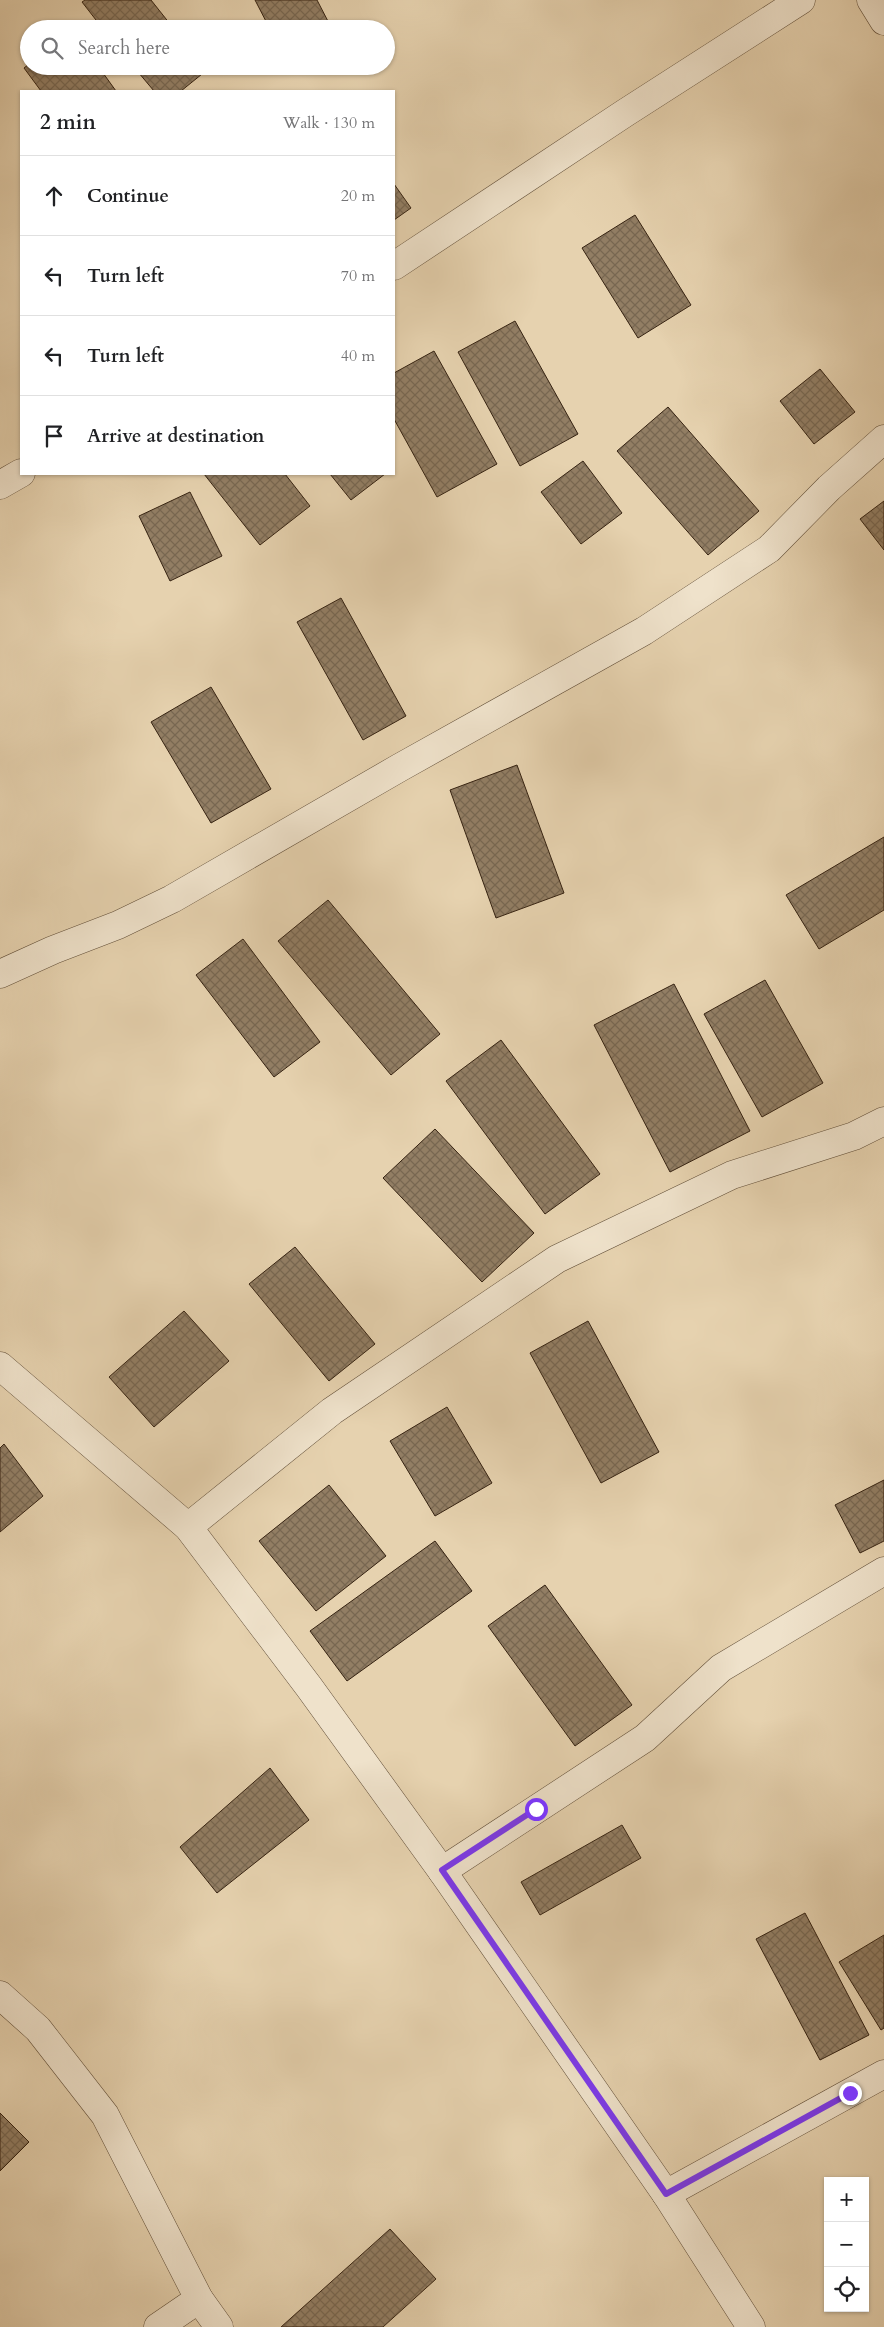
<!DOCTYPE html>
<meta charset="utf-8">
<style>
body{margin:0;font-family:Cardo,serif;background:#f6f6f6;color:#202124}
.controls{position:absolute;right:15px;bottom:15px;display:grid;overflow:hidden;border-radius:0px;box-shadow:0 1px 4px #0004}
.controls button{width:45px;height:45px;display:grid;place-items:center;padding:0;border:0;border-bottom:1px solid #e0e0e0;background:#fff;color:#202124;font:25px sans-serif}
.stop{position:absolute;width:15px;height:15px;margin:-11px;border:4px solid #7c3aed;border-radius:50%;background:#fff}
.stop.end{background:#7c3aed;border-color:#fff;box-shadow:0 1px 5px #0008}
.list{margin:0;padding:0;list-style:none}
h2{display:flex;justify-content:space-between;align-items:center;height:65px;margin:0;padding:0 20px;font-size:21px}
h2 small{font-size:16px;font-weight:400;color:#757577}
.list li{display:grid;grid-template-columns:32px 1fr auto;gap:15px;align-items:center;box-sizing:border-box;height:80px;padding:0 20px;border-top:1px solid #e0e0e0}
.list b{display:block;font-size:19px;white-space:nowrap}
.list em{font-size:16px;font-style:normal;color:#757577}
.icon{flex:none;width:28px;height:28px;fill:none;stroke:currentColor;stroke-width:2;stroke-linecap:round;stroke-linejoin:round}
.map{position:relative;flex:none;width:884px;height:2327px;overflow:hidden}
.search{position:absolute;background:#fff;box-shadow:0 1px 4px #0004;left:20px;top:20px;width:375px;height:55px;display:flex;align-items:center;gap:12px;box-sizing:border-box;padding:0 18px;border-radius:28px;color:#757577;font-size:19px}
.panel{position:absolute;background:#fff;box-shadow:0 1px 4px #0004;left:20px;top:90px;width:375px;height:385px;border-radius:0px}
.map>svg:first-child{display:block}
.building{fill:url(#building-cross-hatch);stroke:#362312}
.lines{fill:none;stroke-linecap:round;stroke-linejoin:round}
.minor-casing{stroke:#624f39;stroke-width:29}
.minor{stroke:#efe2cb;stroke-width:28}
.route{stroke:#7c3aed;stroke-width:6}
</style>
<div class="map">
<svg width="884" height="2327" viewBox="0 0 884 2327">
<defs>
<pattern id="building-cross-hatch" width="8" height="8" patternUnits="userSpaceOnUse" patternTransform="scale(1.25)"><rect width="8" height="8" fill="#927e64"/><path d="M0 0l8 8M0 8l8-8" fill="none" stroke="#786751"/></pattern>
</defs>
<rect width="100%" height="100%" fill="#e6d2af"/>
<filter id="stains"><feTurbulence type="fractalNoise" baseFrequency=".004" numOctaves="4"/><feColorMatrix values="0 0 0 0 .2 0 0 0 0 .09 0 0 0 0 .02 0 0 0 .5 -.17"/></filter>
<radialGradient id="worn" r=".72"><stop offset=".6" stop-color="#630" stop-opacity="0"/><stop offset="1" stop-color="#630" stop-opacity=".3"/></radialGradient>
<g class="building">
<polygon points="85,0 151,0 174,29 103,29 82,2"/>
<polygon points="255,0 317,0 332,29 270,29"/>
<polygon points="29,64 29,66 98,66 116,91 41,91 24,68"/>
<polygon points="133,66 204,66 207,70 181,91 154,91"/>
<polygon points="394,184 411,208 394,220"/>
<polygon points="635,215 691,305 638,338 582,248"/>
<polygon points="515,321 578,434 520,466 458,352"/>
<polygon points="434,351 497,464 437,497 394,419 394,373"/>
<polygon points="820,369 855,412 814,444 780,401"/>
<polygon points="668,407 759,511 708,555 617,451"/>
<polygon points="583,461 622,513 581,544 541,492"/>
<polygon points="204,474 285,474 310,506 260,545"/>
<polygon points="330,474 385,474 351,500"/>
<polygon points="190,492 222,556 170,581 139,516"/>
<polygon points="884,501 884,550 860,519"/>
<polygon points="341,598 406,716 363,740 297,622"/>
<polygon points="211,687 271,789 211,823 151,722"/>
<polygon points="517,765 564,893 496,918 450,790"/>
<polygon points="884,837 884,910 819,949 786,895"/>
<polygon points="328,900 440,1034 391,1075 278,941"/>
<polygon points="243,939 320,1042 274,1077 196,975"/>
<polygon points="765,980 823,1083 762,1117 704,1014"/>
<polygon points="674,984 750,1131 670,1172 594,1025"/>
<polygon points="501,1040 600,1174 545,1214 446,1081"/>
<polygon points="435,1129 534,1233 482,1282 383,1178"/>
<polygon points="295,1247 375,1344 329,1381 249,1284"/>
<polygon points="184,1311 229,1361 154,1427 109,1377"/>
<polygon points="588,1321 659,1452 601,1483 530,1353"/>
<polygon points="447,1407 492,1483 435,1516 390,1441"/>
<polygon points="4,1444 43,1496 0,1532 0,1448"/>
<polygon points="884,1480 884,1541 860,1553 835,1505"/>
<polygon points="329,1485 386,1556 316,1611 259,1541"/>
<polygon points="435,1541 472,1591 347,1681 310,1631"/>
<polygon points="545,1585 632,1705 575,1746 488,1626"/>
<polygon points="270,1768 309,1820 217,1893 180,1847"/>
<polygon points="622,1825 641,1858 540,1915 521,1882"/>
<polygon points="805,1913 869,2035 820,2060 756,1939"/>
<polygon points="884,1935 884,2028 881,2030 839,1962"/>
<polygon points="0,2113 29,2142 0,2171"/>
<polygon points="390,2229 436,2279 383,2327 281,2327"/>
</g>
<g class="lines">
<g class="minor-casing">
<g id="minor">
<polyline points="871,0 884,21"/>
<polyline points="394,266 625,113 801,0"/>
<polyline points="0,485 21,473"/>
<polyline points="0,974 53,950 118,925 172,899 399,768 644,631 769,549 829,488 884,439"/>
<polyline points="0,1366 188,1527 309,1687 442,1871 666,2194 751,2327"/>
<polyline points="188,1527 332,1411 557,1259 732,1175 854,1136 884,1121"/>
<polyline points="442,1871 645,1738 721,1668 884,1571"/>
<polyline points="0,1995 38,2029 105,2115 199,2299 219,2327"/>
<polyline points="666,2194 884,2074"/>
<polyline points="158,2327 199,2299"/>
</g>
</g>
<use href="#minor" class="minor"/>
</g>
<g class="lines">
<polyline class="route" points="536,1809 442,1870 666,2194 850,2093"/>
</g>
<rect width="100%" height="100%" filter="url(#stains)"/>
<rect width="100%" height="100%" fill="url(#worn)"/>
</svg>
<div class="controls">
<button>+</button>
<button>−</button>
<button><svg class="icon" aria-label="locate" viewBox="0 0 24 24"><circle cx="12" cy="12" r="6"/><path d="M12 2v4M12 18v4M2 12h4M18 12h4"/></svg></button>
</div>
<div class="stop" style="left:536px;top:1809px"></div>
<div class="stop end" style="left:850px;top:2093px"></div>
<div class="search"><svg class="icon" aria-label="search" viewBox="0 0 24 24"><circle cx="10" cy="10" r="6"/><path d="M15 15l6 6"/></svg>Search here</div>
<section class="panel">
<h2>2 min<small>Walk · 130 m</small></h2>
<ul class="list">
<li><svg class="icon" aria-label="ahead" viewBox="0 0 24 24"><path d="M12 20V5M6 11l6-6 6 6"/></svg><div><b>Continue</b></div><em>20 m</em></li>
<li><svg class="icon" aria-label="left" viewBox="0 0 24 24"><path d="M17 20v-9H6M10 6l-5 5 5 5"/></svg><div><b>Turn left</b></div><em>70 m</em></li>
<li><svg class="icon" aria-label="left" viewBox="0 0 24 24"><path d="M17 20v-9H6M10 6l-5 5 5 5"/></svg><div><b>Turn left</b></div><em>40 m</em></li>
<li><svg class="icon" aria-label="arrive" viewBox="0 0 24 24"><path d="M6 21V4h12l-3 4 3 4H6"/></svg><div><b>Arrive at destination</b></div></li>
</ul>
</section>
</div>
